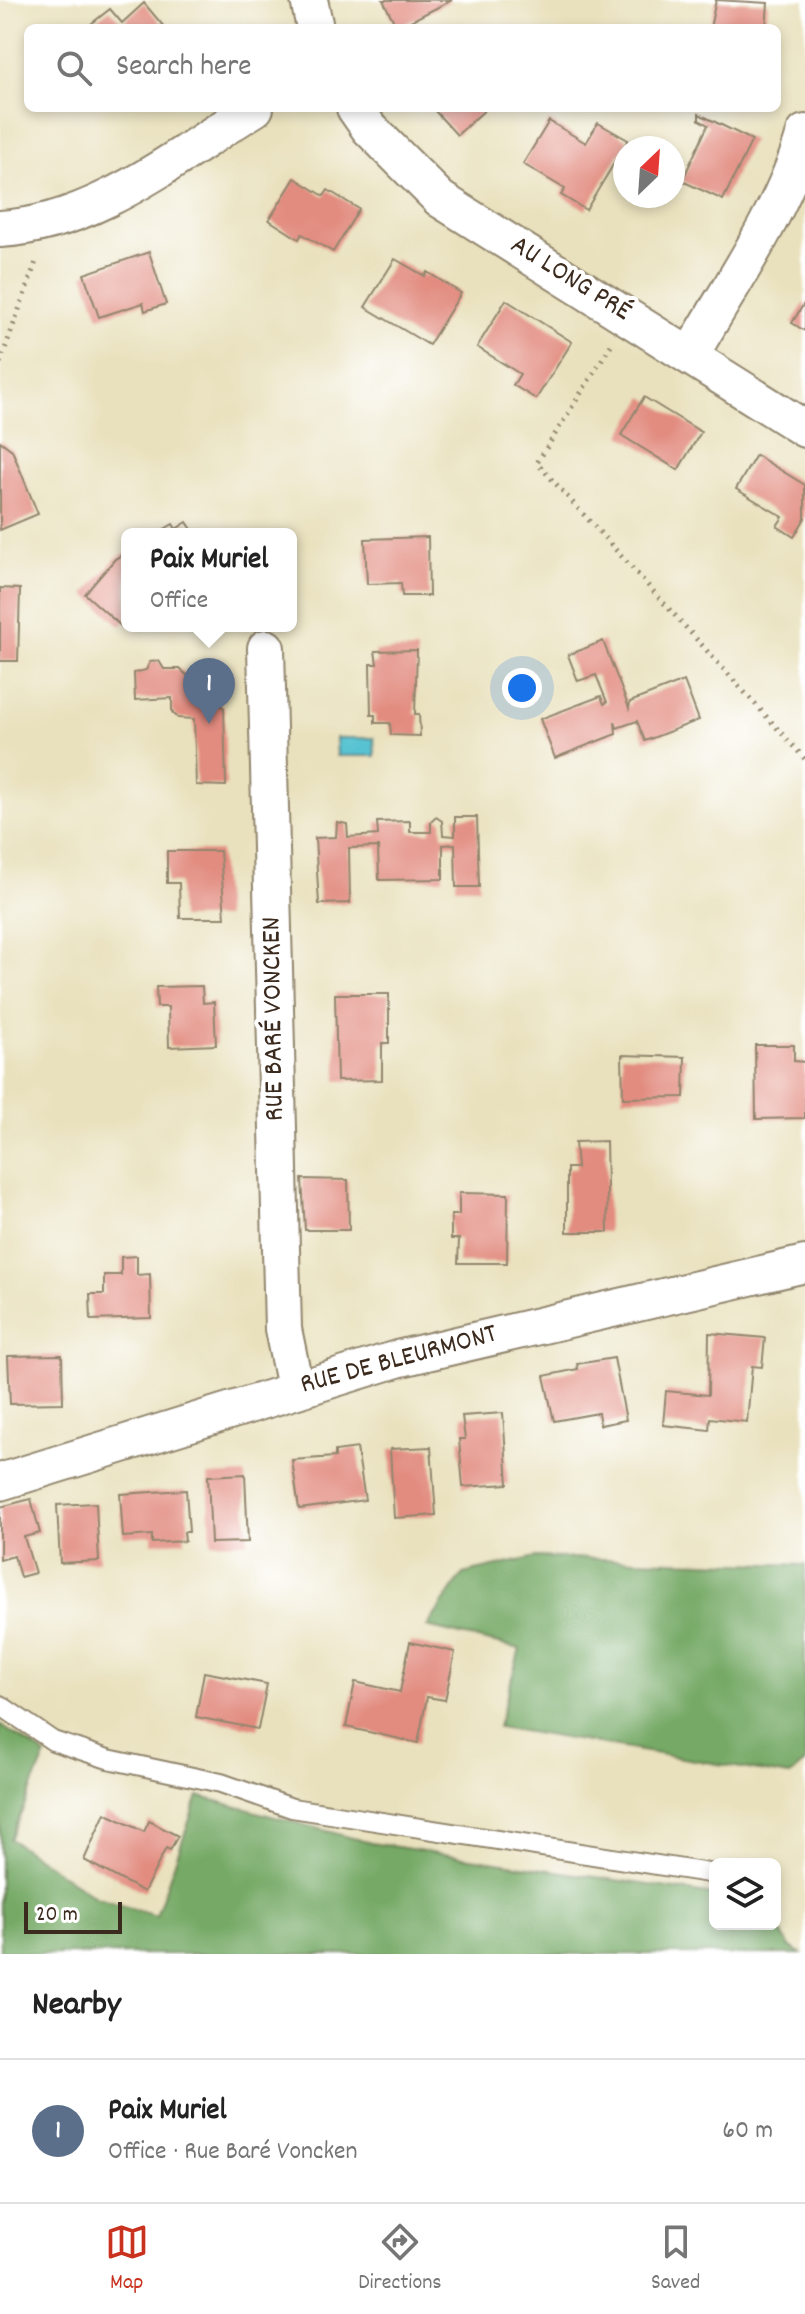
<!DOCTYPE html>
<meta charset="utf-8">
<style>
body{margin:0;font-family:Dekko,sans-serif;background:#f2f2f2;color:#222}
.controls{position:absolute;right:24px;bottom:24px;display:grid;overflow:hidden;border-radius:12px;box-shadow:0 4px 12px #0003}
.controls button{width:72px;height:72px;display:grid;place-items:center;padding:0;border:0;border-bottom:2px solid #e0e0e0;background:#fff;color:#222;font:40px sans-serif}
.compass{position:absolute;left:613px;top:136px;width:72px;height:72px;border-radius:50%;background:#fff;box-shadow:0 4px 12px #0003;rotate:25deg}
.scale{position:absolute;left:24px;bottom:20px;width:98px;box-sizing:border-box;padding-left:8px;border:4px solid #3b2a1e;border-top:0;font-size:22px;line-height:28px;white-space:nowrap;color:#3b2a1e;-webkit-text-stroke:6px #fff;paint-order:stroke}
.you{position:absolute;left:522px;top:688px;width:28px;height:28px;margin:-20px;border:6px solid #fff;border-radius:50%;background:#1a73e8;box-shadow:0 0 0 12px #1a73e833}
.badge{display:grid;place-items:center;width:52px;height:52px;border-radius:50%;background:#c8321e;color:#fff;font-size:26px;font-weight:700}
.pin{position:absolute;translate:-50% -66px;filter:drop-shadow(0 2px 4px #0008)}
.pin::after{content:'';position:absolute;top:42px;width:28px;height:24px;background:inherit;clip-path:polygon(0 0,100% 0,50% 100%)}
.popup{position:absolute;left:121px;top:528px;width:176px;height:104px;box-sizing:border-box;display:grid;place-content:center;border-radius:12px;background:#fff;filter:drop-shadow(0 2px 6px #0005);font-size:26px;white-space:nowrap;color:#767676}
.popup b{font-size:30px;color:#222}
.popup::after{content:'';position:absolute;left:50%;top:100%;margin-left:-16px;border:16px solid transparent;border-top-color:#fff}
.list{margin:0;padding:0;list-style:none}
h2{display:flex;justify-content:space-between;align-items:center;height:104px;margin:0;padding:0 32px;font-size:34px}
h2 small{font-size:26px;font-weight:400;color:#767676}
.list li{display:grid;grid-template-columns:52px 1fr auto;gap:24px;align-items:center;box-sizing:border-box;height:144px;padding:0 32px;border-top:2px solid #e0e0e0}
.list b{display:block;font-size:30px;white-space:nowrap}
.list p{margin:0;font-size:26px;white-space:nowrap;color:#767676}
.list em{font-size:26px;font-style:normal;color:#767676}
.icon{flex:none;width:44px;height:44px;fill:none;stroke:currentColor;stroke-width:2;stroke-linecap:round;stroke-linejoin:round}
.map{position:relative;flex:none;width:805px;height:1954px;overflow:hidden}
.search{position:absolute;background:#fff;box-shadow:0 4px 12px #0003;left:24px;right:24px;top:24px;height:88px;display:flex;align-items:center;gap:20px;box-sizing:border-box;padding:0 28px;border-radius:12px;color:#767676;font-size:30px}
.sheet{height:248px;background:#fff}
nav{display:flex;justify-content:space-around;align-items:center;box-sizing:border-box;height:112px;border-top:2px solid #e0e0e0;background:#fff;font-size:22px;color:#767676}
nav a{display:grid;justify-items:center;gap:4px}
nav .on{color:#c8321e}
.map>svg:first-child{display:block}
.forest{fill:#74a965;stroke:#586a42;stroke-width:2}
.water{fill:#57c3d1;stroke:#497678;stroke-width:2}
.building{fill:#e28b7f}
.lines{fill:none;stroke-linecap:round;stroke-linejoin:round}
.service-casing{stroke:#92866e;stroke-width:22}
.minor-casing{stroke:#92866e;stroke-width:40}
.path{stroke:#92866e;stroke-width:5;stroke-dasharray:2 6;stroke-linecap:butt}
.service{stroke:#fff;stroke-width:18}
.minor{stroke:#fff;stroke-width:36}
.labels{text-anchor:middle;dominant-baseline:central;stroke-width:8;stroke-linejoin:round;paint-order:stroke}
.street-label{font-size:28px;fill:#3b2a1e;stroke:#fff}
</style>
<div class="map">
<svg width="805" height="1954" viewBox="0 0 805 1954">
<rect width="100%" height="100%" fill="#fff"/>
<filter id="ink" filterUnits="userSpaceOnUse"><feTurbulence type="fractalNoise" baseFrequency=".0125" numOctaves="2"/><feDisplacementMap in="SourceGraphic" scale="16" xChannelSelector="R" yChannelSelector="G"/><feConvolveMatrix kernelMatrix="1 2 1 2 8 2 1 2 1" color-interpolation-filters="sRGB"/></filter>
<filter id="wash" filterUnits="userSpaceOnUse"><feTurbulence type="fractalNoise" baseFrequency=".006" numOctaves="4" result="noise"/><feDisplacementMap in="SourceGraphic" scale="32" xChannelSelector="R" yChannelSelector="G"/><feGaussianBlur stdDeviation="1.8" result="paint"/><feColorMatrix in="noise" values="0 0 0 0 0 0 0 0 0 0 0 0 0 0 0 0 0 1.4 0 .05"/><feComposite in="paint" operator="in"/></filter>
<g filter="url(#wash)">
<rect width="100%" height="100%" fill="#e9e1bd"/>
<g class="forest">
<polygon points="536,1557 805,1565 805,1763 789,1776 498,1727 520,1649 427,1627 463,1574"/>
<polygon points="0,1725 46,1755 10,1839 95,1897 156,1916 198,1796 371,1843 715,1895 715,1924 775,1923 790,1947 803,1954 0,1954"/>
</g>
<polygon class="water" points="336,738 374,738 375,756 337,756"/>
<g id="blocks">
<g class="building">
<polygon points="383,0 452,0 397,28"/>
<polygon points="716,0 768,3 766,28 710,28"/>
<polygon points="144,3 165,28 86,28 110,9 122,23"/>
<polygon points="438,108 487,108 457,135 435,111"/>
<polygon points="699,114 752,140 723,200 682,181 708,125 699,120"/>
<polygon points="549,121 586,143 598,123 628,140 586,210 561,195 565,189 523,164"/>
<polygon points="295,178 324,196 328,190 359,209 333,252 302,234 299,239 269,220"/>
<polygon points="149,252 166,304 145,311 143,303 99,317 84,274"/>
<polygon points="395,259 425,276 427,272 461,293 429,345 365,307"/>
<polygon points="506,300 572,342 536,399 513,385 520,374 477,347"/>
<polygon points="805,302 805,331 792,323"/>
<polygon points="644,397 701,432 678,470 621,435"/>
<polygon points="0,441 12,450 38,514 0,530"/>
<polygon points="756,455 805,485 805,518 794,537 777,526 783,517 736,489"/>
<polygon points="187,522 195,534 156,534 173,524 176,529"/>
<polygon points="428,537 429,596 402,596 401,583 367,584 365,539"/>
<polygon points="127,552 127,619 121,626 85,594 115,559"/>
<polygon points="0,588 20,589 18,661 0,661"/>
<polygon points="603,641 629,708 630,702 684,681 699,720 645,741 637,721 617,728 615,722 616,734 555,758 540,719 601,696 604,704 607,702 596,675 578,681 568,655"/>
<polygon points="417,650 415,714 419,714 420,736 391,735 390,723 375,723 375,715 371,715 370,664 377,664 375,651"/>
<polygon points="159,661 164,669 180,669 224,708 226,786 196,785 194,719 178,718 172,712 172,698 135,700 134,673 146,670 150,662"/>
<polygon points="455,817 477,817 479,887 456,887 455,844 443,845 443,879 379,880 378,847 349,848 350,903 319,904 315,838 336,837 337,822 347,824 348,837 378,835 377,822 410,821 410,832 431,832 431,822 436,817 442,821 443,835 455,836"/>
<polygon points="167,851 220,851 225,918 180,918 179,883 167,883"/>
<polygon points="202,986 203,1003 214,1002 216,1045 169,1047 168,1007 157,1007 156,987"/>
<polygon points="335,994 389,994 389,1043 382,1043 382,1080 337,1081"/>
<polygon points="755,1045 794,1045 794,1061 805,1062 805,1118 756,1119"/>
<polygon points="622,1055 685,1057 684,1097 623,1098"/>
<polygon points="606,1141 608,1232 567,1232 567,1168 577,1168 575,1142"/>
<polygon points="302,1179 348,1180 349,1230 305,1230"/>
<polygon points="459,1193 508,1194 507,1263 458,1263 459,1239 451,1239 451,1215 459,1215"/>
<polygon points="137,1256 137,1275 150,1274 151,1318 91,1320 90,1294 104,1294 104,1275 121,1275 121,1257"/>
<polygon points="709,1333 765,1338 762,1367 752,1366 747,1422 710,1418 709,1430 663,1425 666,1391 708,1395"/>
<polygon points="62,1355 63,1403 10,1404 8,1356"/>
<polygon points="614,1358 626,1420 600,1425 598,1413 554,1421 544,1376 578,1369 577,1364"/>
<polygon points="503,1413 508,1484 463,1487 459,1439 465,1439 462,1416"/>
<polygon points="431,1447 436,1515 394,1518 390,1449"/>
<polygon points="357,1448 365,1500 299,1509 292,1460 335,1457 335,1451"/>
<polygon points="245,1474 248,1542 211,1543 208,1476"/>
<polygon points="186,1490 189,1532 184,1532 185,1541 152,1543 152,1535 123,1537 120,1494"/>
<polygon points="31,1499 40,1533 24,1537 35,1573 20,1577 14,1556 0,1560 0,1507"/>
<polygon points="96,1503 99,1561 60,1563 57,1505"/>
<polygon points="410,1642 455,1652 445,1700 427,1697 418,1743 346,1727 355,1682 400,1692"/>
<polygon points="204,1672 267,1684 258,1729 196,1717"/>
<polygon points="105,1813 144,1832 149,1821 178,1836 170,1850 166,1848 144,1892 84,1860"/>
</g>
</g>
</g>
<g filter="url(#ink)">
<use href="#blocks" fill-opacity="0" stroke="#92866e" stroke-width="2"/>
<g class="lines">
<g class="service-casing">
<polyline id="service" points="0,1705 53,1741 108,1759 221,1783 292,1808 715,1874"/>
</g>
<g class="minor-casing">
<g id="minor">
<polyline points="309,0 315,28"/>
<polyline points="355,108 369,128 440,199 805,429"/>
<path d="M0,229c95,-5 176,-73 255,-121"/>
<path d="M690,356c40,-71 93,-144 115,-223"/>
<polyline points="266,648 283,1329 295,1388"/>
<polyline points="0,1482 397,1359 805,1264"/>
</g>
</g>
<g class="path">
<polyline points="611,345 537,463 805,759"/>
<polyline points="0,363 37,259"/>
</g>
<use href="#service" class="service"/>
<use href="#minor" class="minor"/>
</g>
</g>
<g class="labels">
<g class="street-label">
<text transform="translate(570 280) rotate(32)">AU LONG PRÉ</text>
<text transform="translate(275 1019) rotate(-91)">RUE BARÉ VONCKEN</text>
<text transform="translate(399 1361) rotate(-15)">RUE DE BLEURMONT</text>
</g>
</g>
</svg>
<div class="controls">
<button><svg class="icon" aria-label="layers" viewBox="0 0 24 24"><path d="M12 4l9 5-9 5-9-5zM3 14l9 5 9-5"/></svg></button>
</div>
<svg class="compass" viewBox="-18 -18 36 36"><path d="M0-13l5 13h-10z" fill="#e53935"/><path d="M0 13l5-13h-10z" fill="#767676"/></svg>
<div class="scale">20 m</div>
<div class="you"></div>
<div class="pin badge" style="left:209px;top:724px;background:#5c6f8a">1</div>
<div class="popup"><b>Paix Muriel</b>Office</div>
<div class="search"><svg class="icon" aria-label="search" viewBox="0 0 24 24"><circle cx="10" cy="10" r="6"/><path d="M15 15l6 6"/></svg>Search here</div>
</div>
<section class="sheet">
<h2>Nearby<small></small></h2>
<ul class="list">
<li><span class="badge" style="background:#5c6f8a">1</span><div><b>Paix Muriel</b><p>Office · Rue Baré Voncken</p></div><em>60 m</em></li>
</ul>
</section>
<nav>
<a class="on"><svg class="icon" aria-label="map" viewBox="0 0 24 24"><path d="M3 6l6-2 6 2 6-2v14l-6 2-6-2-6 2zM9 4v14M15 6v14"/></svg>Map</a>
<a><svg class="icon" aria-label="directions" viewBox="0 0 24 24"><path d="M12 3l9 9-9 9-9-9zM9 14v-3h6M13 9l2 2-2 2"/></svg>Directions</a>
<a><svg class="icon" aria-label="saved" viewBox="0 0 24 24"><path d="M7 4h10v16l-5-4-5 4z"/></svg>Saved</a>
</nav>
